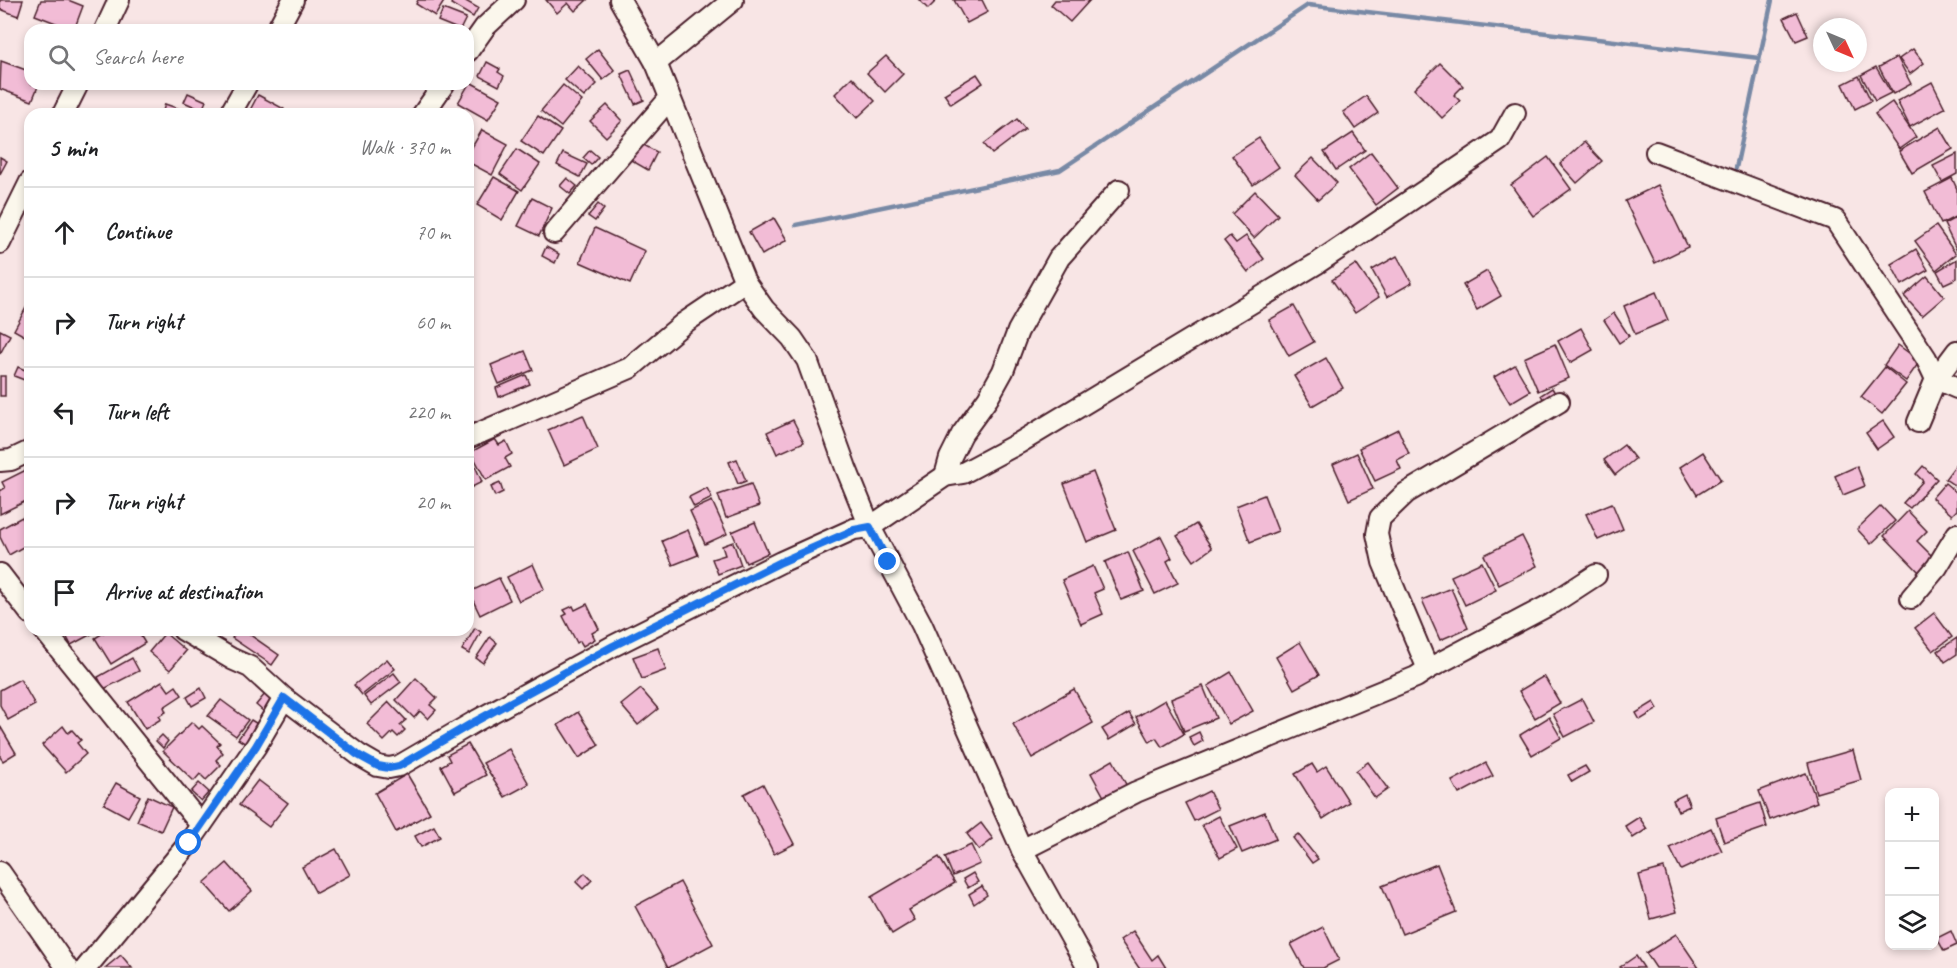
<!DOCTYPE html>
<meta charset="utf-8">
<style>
body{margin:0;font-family:Caveat,sans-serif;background:#f6f6f6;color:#202124}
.controls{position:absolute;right:18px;bottom:18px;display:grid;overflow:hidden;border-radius:12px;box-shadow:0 3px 9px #0003}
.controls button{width:54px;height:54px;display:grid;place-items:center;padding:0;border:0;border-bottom:2px solid #e0e0e0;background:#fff;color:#202124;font:30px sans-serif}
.compass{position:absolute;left:1813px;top:18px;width:54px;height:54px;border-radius:50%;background:#fff;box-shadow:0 3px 9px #0003;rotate:134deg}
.stop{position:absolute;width:18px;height:18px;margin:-14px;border:4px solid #1a73e8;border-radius:50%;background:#fff}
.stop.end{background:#1a73e8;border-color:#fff;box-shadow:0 2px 6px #0008}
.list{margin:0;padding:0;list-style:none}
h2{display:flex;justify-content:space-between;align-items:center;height:78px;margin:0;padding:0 24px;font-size:26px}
h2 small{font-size:20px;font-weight:400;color:#757577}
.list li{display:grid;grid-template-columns:39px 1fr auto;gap:18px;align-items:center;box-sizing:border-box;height:90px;padding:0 24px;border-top:2px solid #e0e0e0}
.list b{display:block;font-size:22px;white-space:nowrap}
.list em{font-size:20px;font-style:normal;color:#757577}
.icon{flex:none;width:33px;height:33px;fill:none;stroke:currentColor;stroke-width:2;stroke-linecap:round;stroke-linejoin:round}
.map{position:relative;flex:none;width:1957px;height:968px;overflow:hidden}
.search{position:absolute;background:#fff;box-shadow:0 3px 9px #0003;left:24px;top:24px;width:450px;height:66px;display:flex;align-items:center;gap:15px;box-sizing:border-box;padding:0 21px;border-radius:18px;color:#757577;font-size:22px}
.panel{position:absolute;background:#fff;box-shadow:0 3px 9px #0003;left:24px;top:108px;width:450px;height:528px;border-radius:18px}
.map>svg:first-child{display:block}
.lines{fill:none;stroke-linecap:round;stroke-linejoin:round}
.stream{stroke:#7889a5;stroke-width:4.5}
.building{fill:#f2bcd6;stroke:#4a1f2b;stroke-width:1.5}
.minor-casing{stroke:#4a1f2b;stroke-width:24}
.minor{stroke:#fbf7ec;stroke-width:20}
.route{stroke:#1a73e8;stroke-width:8}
</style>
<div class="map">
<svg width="1957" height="968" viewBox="0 0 1957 968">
<rect width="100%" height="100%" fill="#f8e5e5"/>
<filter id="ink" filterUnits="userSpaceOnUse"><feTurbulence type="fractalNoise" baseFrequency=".0167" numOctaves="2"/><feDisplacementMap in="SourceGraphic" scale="12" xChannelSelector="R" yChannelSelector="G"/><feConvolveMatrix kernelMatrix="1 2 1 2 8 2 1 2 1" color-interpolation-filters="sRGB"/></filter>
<g filter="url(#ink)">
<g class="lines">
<g class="stream">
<polyline points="1736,168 1772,0"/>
<polyline points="796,225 1060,170 1308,5 1759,58"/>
</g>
</g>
<g class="building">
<polygon points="0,0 23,0 18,16 0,9"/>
<polygon points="41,0 68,0 83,6 74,30 35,15"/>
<polygon points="418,0 445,0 435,16 416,4"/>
<polygon points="453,0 464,0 478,8 473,17 451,4"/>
<polygon points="546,0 587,0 575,11 568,3 557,13"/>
<polygon points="919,0 937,0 928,9"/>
<polygon points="954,0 982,0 988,12 967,23"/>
<polygon points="1055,0 1090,0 1070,22 1051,5"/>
<polygon points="443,9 466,18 460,30 438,21"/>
<polygon points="1797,12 1808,36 1796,41 1784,18"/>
<polygon points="598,49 615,71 603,80 586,59"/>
<polygon points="1913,49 1924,63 1910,74 1899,59"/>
<polygon points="886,56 903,74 885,92 867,73"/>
<polygon points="1897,57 1911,84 1893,94 1879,67"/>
<polygon points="1,61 26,70 29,63 30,64 30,84 39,84 32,101 0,89"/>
<polygon points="487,62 500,69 498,72 504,76 499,86 480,76"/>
<polygon points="1440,63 1463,86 1454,95 1460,101 1442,118 1414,89"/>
<polygon points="578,66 597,84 584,97 565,80"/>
<polygon points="1876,67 1891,93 1875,101 1861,75"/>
<polygon points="630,70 644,100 635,104 621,74"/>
<polygon points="977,74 983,83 951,104 944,94"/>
<polygon points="1859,76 1871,101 1855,109 1843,84"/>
<polygon points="852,77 875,101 857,118 835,94"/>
<polygon points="470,82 501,99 488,120 458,103"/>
<polygon points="1932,82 1945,108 1910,127 1897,101"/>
<polygon points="563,85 582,101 561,127 541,111"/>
<polygon points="188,93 206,101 202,110 184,102"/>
<polygon points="258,95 284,109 282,114 248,114"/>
<polygon points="1366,96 1378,113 1355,129 1343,112"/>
<polygon points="1892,102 1916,137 1899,149 1875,114"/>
<polygon points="165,104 194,114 162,114"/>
<polygon points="607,105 622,121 606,137 590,121"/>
<polygon points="538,116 561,131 544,156 521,141"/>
<polygon points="1017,119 1025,129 992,154 984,144"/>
<polygon points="1940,127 1953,149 1912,173 1899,151"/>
<polygon points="482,130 508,144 492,175 468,162 468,154"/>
<polygon points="1353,133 1365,150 1336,170 1324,152"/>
<polygon points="1259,138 1279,167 1253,185 1232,156"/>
<polygon points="638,142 657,152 648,170 629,159"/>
<polygon points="1584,142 1602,161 1577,183 1560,164"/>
<polygon points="517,149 540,164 522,190 500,174"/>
<polygon points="590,150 598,157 591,165 583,158"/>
<polygon points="1371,152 1398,188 1376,205 1349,169"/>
<polygon points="563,153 587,164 580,177 557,165"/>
<polygon points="1957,154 1957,174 1942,182 1933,166"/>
<polygon points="0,157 7,161 0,174"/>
<polygon points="1548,157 1571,189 1533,216 1511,185"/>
<polygon points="1313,158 1337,183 1318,200 1295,175"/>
<polygon points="494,177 519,191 502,220 477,205"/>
<polygon points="567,178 577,186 570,194 560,186"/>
<polygon points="1952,178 1957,189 1957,216 1941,224 1925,192"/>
<polygon points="1658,185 1688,247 1655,263 1625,201"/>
<polygon points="1255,191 1278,215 1254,238 1232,214"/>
<polygon points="532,198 552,208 539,236 518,226"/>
<polygon points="598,204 604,209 595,221 588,216"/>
<polygon points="1957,217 1957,251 1944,224"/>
<polygon points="774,218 787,240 762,255 749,232"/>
<polygon points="1936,226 1956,254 1936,270 1915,241"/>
<polygon points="595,228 645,251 630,284 580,262"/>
<polygon points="1230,236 1236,243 1246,236 1264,259 1248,272 1224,241"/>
<polygon points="546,247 559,254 555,263 542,256"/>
<polygon points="1916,249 1928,270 1902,285 1891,264"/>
<polygon points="1397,256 1412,283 1387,297 1372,270"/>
<polygon points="1957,259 1957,278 1944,284 1937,271"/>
<polygon points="1356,264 1379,297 1355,313 1332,280"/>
<polygon points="1487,271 1501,296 1477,310 1463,285"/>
<polygon points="1927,276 1944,297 1922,316 1904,296"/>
<polygon points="1656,292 1668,320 1635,334 1624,306"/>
<polygon points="27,306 30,308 30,339 14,330"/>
<polygon points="1294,306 1314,342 1289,356 1269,320"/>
<polygon points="1614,313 1629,336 1619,343 1604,320"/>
<polygon points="1581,328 1593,350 1570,363 1558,341"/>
<polygon points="0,330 10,335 0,354"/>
<polygon points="1555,344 1569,378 1538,391 1524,358"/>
<polygon points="1898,345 1920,361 1906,381 1884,365"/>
<polygon points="525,351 533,370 499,384 491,365"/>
<polygon points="1326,358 1343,388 1312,406 1294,376"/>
<polygon points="1515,365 1530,391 1510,403 1494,377"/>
<polygon points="18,367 30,372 27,381 14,376"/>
<polygon points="1885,367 1906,384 1882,414 1861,397"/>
<polygon points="526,375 530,384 499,397 496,388"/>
<rect x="0" y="376" width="5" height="20"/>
<polygon points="1552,388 1557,396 1546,404 1541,395"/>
<polygon points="583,415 598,449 564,465 548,430"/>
<polygon points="793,420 804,442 777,454 767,432"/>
<polygon points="1883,421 1894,437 1877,449 1866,433"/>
<polygon points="1398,429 1409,454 1397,460 1401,469 1375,481 1359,448"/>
<polygon points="495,439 499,445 506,441 512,454 505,458 510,467 486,480 471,452"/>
<polygon points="1624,445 1635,459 1615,475 1604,460"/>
<polygon points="1703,452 1721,480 1697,495 1680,467"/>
<polygon points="1357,453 1373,489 1349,500 1333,464"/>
<polygon points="737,459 746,481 738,484 729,462"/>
<polygon points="473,461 482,482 468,489 468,464"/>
<polygon points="1957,463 1957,487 1945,479"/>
<polygon points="1857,466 1865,486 1843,495 1835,476"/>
<polygon points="1923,466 1937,479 1910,508 1903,503 1923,481 1916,474"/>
<polygon points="26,470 30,477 30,499 0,514 0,491 5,488 2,482"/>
<polygon points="1093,472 1116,530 1087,542 1064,484"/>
<polygon points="500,483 503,492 495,496 491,487"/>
<polygon points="1945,483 1957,493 1957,510 1952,515 1932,498"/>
<polygon points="751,484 759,506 726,518 718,495"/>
<polygon points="707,488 712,498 694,507 689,497"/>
<polygon points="1264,495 1278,531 1250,542 1236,506"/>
<polygon points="712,501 727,534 705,544 690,511"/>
<polygon points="1612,503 1623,529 1598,540 1586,514"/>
<polygon points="1881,506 1895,521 1871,544 1857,529"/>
<polygon points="1908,511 1927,531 1917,541 1934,558 1919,572 1884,536"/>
<polygon points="22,517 30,532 30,543 9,555 0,537 0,529"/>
<polygon points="755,522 768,553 746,563 732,532"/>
<polygon points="1196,524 1212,548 1194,561 1177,536"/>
<polygon points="688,530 698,555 673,565 662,541"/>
<polygon points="1161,536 1172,558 1167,561 1178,583 1155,594 1133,551"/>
<polygon points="1522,536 1537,566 1499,585 1484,555"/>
<polygon points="733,542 741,565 718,574 712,559 725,555 722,546"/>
<polygon points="1128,552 1144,591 1121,600 1105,562"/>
<polygon points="1482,562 1496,590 1465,605 1451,576"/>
<polygon points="533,564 544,589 519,601 507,577"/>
<polygon points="1093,566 1103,589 1094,593 1103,614 1081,624 1062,580"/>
<polygon points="499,578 510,600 480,615 469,592"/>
<polygon points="1451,588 1468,628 1440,640 1422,600"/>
<polygon points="587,604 599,629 592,633 595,639 583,646 580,641 577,643 563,616 567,614 564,610 573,606 575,610"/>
<polygon points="1934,613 1952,637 1933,651 1915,628"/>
<polygon points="475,628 481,632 469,654 462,650"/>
<polygon points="63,630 99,630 71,645"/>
<polygon points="108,630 137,630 145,643 111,664 95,638"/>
<polygon points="237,630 243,630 279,655 272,665 232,638"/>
<polygon points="165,633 186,651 170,670 149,652"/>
<polygon points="490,637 497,643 483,663 476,658"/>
<polygon points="1957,638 1957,654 1945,662 1938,651"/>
<polygon points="1300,642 1319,675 1294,689 1276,657"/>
<polygon points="658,648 666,670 642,679 633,657"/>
<polygon points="132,658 139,671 104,689 98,677"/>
<polygon points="387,659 395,669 362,695 354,685"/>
<polygon points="1231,672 1253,711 1229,724 1208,686"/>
<polygon points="394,673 401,682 371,705 364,696"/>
<polygon points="1544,676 1560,703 1535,718 1519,691"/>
<polygon points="416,678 437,698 430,705 436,710 428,719 420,711 414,718 396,700"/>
<polygon points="20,679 35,705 8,720 0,705 0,690"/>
<polygon points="162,681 169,691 176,686 182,695 164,707 166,712 159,716 161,719 145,729 128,702"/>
<polygon points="1203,686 1216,718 1184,731 1171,699"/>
<polygon points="201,688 206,698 192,706 187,697"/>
<polygon points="641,689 658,709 638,725 621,705"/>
<polygon points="1074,689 1093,723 1032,758 1013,724"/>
<polygon points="265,694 273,701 264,712 256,705"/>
<polygon points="1582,699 1594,722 1565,737 1553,714"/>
<polygon points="221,700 248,720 236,736 208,716"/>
<polygon points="1165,700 1184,734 1162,747 1156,738 1150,742 1136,717"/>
<polygon points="389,702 406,720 400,725 405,730 398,737 393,732 384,741 367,724"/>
<polygon points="1654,702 1658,709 1640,720 1636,713"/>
<polygon points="578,712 599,745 579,758 558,725"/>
<polygon points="1129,713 1136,724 1109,740 1102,729"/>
<polygon points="1549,717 1561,738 1532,755 1520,735"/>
<polygon points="251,720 259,725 246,744 238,739"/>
<polygon points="192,722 199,729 202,726 220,743 217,746 223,753 216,760 221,765 206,780 200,774 194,781 163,751"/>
<polygon points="0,726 16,753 3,761 0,757"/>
<polygon points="63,726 68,733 72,730 81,740 77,743 86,754 66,772 42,745"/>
<polygon points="1199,732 1203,741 1194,746 1189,737"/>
<polygon points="162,735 168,741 163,748 156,741"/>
<polygon points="468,744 486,775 455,792 441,766 450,761 447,755"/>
<polygon points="509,749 529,784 505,797 483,763"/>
<polygon points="1853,750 1861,780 1816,793 1808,763"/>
<polygon points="1113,760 1130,792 1108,804 1091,773"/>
<polygon points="1368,762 1388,789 1375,798 1356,771"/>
<polygon points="1486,763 1493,776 1459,794 1452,781"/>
<polygon points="1312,764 1317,772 1326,766 1349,802 1323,819 1295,774"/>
<polygon points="1585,766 1589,772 1572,782 1568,775"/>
<polygon points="1806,773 1817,802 1770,820 1759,791"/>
<polygon points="407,774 430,813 396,832 375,793"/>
<polygon points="258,780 288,803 269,827 239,805"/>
<polygon points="116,783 140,796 128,817 104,804"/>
<polygon points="199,783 209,792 201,801 191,792"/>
<polygon points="763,784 794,844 774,854 744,794"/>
<polygon points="1209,791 1218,809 1194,821 1185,803"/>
<polygon points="1685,794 1690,806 1678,811 1673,800"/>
<polygon points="148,796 172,807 161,831 137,821"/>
<polygon points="1760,803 1767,827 1724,842 1716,818"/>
<polygon points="1265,812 1276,839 1242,853 1230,826"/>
<polygon points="1219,816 1237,849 1220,858 1202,825"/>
<polygon points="1639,817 1647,829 1633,838 1625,826"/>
<polygon points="981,823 993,839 979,850 967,834"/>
<polygon points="434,826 440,837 421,847 415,836"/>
<polygon points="1711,828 1722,851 1681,870 1670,848"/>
<polygon points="1298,834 1318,859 1312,863 1293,838"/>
<polygon points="971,845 980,864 953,876 945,857"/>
<polygon points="336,849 350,875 316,893 302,867"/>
<polygon points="939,857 955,883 909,910 915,920 892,934 871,897"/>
<polygon points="227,863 252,891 229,911 204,883"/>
<polygon points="1437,864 1456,912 1402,934 1382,886"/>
<polygon points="1664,868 1677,912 1651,919 1639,875"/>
<polygon points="585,873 592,880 583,889 576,882"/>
<polygon points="973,873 978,882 968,888 963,879"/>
<polygon points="680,882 713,944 668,968 635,906"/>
<polygon points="982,886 987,895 974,904 969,894"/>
<polygon points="1323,927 1339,960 1323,968 1304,968 1291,944"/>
<polygon points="1133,931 1152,960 1158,955 1166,968 1139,968 1120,940"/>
<polygon points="1951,931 1957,945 1944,951 1937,938"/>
<polygon points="1676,934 1699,968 1656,968 1646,953"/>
<polygon points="121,955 132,968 105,968"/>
<polygon points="1636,956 1644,968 1621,968 1620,967"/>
</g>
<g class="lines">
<g class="minor-casing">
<g id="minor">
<polyline points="620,0 656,63 745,282 764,309 792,338 807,360 846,468 870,527 922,625 1022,850 1088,968"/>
<polyline points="105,30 119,0"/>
<polyline points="277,30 293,0"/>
<polyline points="468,51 485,27 514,0"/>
<polyline points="656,63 733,0"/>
<polyline points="63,114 78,84"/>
<polyline points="230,114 247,84"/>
<polyline points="423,114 444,84"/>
<polyline points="1656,152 1835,220 1926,358 1936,379 1918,422"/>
<polyline points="554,233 669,99"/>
<polyline points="0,243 30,182"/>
<polyline points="1957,351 1936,379 1957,388"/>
<polyline points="468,438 630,368 684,323 745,282"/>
<polyline points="0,461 11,460 30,451"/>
<polyline points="945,476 950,458 962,434 988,398 1003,371 1018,331 1059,258 1119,190"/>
<polyline points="0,574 30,613"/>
<polyline points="1911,598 1937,567 1957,534"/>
<polyline points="44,630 201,825"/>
<polyline points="183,630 232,659 250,667 284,698 359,755 378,766 389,768 399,766 476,721 613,646 781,562 854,529 870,527 945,476 963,473 1019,443 1316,264 1500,140 1515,113"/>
<polyline points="1428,669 1383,562 1377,534 1380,518 1406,493 1559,402"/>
<polyline points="1022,850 1136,792 1416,677 1428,669 1553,603 1596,575"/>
<polyline points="0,872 67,968"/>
<polyline points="86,968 189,843 256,746 284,698"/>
</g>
</g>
<use href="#minor" class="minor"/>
</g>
</g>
<g class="lines" filter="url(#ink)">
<polyline class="route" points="189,843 256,746 284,698 358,755 378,766 389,768 399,766 476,721 613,646 781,562 854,530 870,527 888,562"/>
</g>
</svg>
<div class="controls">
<button>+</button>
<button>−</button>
<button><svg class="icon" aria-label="layers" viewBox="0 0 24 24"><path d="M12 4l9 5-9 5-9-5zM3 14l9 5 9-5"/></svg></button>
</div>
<svg class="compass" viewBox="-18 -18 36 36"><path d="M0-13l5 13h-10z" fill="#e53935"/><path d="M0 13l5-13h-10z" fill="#757577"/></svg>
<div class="stop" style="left:189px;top:843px"></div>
<div class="stop end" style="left:888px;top:562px"></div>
<div class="search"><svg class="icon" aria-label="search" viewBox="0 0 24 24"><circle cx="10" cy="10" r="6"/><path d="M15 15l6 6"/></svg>Search here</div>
<section class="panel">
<h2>5 min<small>Walk · 370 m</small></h2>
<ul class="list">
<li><svg class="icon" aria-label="ahead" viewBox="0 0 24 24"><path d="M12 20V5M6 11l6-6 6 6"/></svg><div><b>Continue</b></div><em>70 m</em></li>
<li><svg class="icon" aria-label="right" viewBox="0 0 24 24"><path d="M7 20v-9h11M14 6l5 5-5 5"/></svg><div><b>Turn right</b></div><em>60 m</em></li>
<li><svg class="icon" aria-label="left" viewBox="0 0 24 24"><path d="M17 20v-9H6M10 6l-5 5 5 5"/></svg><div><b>Turn left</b></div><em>220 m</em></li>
<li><svg class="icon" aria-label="right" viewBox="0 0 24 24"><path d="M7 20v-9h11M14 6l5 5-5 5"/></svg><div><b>Turn right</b></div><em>20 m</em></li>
<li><svg class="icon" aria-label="arrive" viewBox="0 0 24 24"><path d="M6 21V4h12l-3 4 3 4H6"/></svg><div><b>Arrive at destination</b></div></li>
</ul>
</section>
</div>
